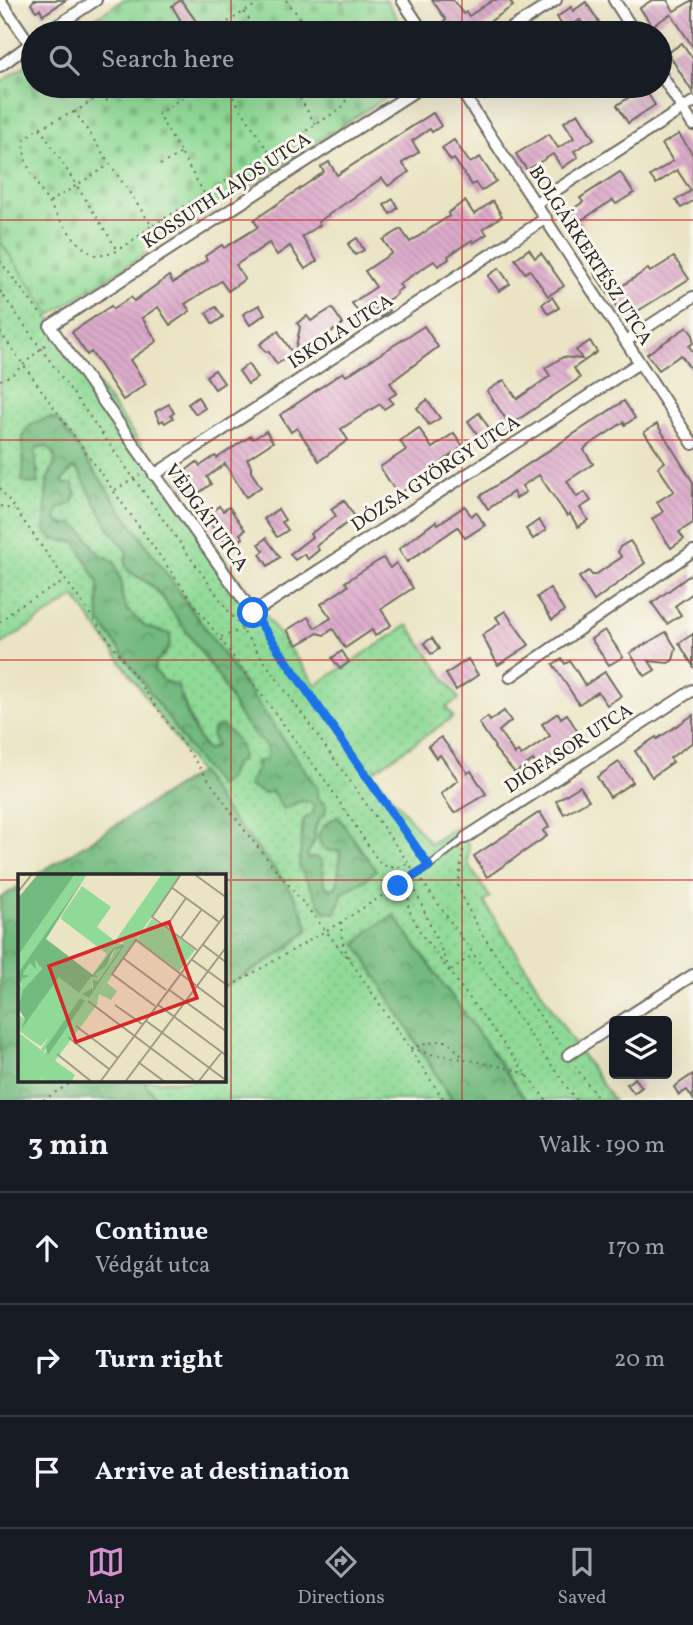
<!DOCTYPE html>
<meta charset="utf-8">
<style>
body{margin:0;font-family:Vollkorn,serif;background:#20242c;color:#f1f3f6}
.controls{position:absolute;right:21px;bottom:21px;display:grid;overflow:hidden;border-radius:7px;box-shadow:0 7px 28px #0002}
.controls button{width:63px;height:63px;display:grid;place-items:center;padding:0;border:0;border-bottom:2px solid #363941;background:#171b24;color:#f1f3f6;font:35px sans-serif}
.stop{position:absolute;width:21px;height:21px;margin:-16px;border:5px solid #1a73e8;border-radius:50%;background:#fff}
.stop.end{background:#1a73e8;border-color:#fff;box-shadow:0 2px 7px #0008}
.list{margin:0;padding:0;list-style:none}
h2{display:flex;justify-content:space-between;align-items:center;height:91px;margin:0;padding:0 28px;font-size:30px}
h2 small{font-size:23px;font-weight:400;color:#9ea1a6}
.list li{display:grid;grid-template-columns:46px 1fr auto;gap:21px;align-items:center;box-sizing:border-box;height:112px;padding:0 28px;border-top:2px solid #363941}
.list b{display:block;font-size:26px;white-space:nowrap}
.list p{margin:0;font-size:23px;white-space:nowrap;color:#9ea1a6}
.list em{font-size:23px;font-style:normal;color:#9ea1a6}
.icon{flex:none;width:38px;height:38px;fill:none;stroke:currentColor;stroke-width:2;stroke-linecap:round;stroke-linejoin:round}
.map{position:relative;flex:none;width:693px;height:1100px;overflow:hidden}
.search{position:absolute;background:#171b24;box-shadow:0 7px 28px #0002;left:21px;right:21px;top:21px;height:77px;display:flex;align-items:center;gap:18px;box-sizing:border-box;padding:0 24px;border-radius:38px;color:#9ea1a6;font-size:26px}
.sheet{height:427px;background:#171b24}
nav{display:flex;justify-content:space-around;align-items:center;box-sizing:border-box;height:98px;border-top:2px solid #363941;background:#171b24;font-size:19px;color:#9ea1a6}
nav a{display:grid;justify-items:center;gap:4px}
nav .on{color:#d690ce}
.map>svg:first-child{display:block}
.grass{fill:url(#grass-dots);stroke:#5c8260;stroke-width:2;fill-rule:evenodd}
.forest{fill:url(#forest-crowns);stroke:#4e7255;stroke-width:2}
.cemetery{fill:url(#cemetery-stones);stroke:#5c8260;stroke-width:2}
.building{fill:url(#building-back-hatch)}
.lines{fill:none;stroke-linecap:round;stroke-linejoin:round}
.service-casing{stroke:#6e6c61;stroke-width:9}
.minor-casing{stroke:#6e6c61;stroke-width:14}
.path{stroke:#6e6c61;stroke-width:2;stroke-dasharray:2 5;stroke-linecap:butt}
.service{stroke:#fff;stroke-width:5}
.minor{stroke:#fff;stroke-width:10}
.route{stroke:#1a73e8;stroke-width:9}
.grid{fill:none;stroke:#d62828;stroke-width:2;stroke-opacity:0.55}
.labels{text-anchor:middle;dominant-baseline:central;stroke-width:6;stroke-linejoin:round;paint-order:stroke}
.street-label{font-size:19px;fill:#2b2b2b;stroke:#fbf7ec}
.inset-road{fill:none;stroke:#9e9a87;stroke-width:2}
.view{fill:#d62828;fill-opacity:0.15;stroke:#d62828;stroke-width:3.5}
.inset-edge{fill:none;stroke:#2b2b2b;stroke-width:3.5}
</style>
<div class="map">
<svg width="693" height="1100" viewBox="0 0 693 1100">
<defs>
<pattern id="grass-dots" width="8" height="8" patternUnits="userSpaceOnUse" patternTransform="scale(1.75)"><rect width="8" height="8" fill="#8eda96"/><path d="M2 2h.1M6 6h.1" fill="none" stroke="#7bbb81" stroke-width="1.8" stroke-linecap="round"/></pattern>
<pattern id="forest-crowns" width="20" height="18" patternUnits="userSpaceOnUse" patternTransform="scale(1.75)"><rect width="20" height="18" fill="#72ba7f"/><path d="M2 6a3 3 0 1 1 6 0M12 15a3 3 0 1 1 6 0" fill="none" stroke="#5e9768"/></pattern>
<pattern id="cemetery-stones" width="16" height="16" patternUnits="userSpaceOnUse" patternTransform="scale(1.75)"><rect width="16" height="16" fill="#8eda96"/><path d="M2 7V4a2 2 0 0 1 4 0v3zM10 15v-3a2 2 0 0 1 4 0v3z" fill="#7bbb81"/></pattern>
<pattern id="building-back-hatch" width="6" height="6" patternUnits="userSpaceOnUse" patternTransform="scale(1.75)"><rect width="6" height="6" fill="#dbaaca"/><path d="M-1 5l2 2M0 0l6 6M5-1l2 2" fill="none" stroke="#bc92ae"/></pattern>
</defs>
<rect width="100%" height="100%" fill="#fbf7ec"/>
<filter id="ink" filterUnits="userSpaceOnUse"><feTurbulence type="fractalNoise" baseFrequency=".0143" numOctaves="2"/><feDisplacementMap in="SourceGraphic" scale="14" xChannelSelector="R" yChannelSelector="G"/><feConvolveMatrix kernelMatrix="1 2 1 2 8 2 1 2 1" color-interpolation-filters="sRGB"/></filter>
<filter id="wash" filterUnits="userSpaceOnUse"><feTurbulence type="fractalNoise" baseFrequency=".00686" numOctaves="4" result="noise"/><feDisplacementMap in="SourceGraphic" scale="28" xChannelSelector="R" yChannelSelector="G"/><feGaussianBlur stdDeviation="1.57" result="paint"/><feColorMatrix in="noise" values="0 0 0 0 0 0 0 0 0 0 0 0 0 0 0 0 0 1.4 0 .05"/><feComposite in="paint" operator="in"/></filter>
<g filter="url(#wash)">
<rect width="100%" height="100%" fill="#eae4c4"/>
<path class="grass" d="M0,241l51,74 -2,3 267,367 92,-60 51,74 -13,8 7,10 -81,55 58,72 27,-18 12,19 -1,19 22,33 -6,5 88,138 41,60h-87l-132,-185 19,124 39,61h-295l-13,-19h80v-94c29,-17 61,-32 84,-57 -6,-41 -64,-91 -88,-127 -47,-69 -96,-137 -145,-206l-75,48zM50,418l9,3 259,368 -1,8 9,9c-7,11 -13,21 -11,34l-8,15 1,4 8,-2c5,10 6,23 12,32l7,-1 3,-6 2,-31h-11l9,-34 37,52 -11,12 -21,11 -6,17 -13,2 -24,-43 3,-48 10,-7 1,-8c-9,-5 -14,-6 -22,1 -19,-9 -26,-25 -37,-42l11,-4 2,-9 -3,-6 -7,-6 -20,-25 -18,-35 -58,-82c-4,-4 -7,-9 -12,-12 -14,-12 -29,-10 -23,-33l-18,-24 -31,-58 -5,-2 -11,13 3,3h8l3,10 -4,9 -14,6 -3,11 30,14 13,19 16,9 7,19 1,17 5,12 19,17 11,3 8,25 -9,5 -2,10 10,11 13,4 21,52 9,13 9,-4 -2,-7 21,24 -7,16 -10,6 -20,-24 -99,-141 -1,-38 -22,-40h-11l-20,-28 2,-8v-25l9,-21 -3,-8 -7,-6 -7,1 -4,4v13l4,9 -17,8 2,-11z"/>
<g class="forest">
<path d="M50,418l9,3 259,368 -1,8 9,9v6c-9,9 -13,15 -11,28l-8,15 1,4 8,-2 6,4 2,22 5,6 6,-1 3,-6 2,-31h-11l-8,-4 -3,-11c5,-10 9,-15 20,-19l38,53 -12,11 -21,11 -7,21 -12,-2 -25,-44 4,-47 10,-7 1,-8c-15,-9 -17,0 -31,4l-11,-18 -8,3 -16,-8 9,-18 -1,-6 10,-2 2,-8 -3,-7 -7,-6 -20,-25 -18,-35 -58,-82c-4,-4 -7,-9 -12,-13 -15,-12 -29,-7 -23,-32l-18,-24 -31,-58 -5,-2 -11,13 3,3h8l3,10 -4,9 -14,6 -2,11 7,5 11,-1 11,10 13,19 16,9 7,19 1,17 5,12 19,17 24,7c1,13 -3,20 -14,27l-2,9 10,11 13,4c4,8 5,14 8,22 4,15 12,31 21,43l10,-4 -5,-12 3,-6 8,-2c14,10 19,17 20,35l-7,2 -7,16 -10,7 -20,-25 -99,-141 -1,-38 -22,-40 -24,-3 -7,-8 2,-50 9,-21 -3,-8 -7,-6 -7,1 -4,4 3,32 -9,1 -7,-4c7,-27 -15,-54 28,-62z"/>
<path d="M200,772c7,11 13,22 21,33 24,34 81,84 87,125l-29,24 -55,33v-111h-189z"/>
<polygon points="19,886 19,1081 144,1081 157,1100 0,1100 0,898"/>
<polygon points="394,915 526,1100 452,1100 356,944 371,929"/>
</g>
<g class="cemetery">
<polygon points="123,0 340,0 342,3 346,0 386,0 406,33 73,33"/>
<polygon points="33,60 33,86 403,86 51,315 0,241 0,83"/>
</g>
<g id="blocks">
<g class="building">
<polygon points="34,0 66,0 43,15 40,9 36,11 31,4"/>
<polygon points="181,0 198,24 187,31 172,6"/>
<polygon points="432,0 453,0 463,14 466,12 469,16 493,0 509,0 513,6 483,26 485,30 480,33 442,33 437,26 446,20"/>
<polygon points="652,0 667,0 674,11 693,0 693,47 671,14 652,26 640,8"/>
<polygon points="586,2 597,19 606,33 589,33 580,20 565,30 557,17 571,7 573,11"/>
<polygon points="682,43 693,59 693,93 668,53"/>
<polygon points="474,86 506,86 484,100"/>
<polygon points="506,86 532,86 514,98"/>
<polygon points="644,88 655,105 628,123 617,105"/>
<polygon points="433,113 441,126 432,132 430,129 412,141 419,152 402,163 409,172 388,186 382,178 318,222 320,225 302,237 317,261 305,269 290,246 277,255 269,243 236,265 245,279 228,291 221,281 185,304 190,311 170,325 158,307 142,318 157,341 130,360 146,384 123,400 91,352 87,355 72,332 111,306 113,309 131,297 134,301 169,276 173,283 207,260 205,256 222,245 224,248 258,227 254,220 324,172 321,167 329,162 337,175"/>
<polygon points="578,113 594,139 574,151 578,157 562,168 553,154 527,170 516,154 549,134 558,148 574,138 564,122"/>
<polygon points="679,134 693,155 693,201 681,208 676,200 691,191 677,170 656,184 650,176 673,161 662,144"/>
<polygon points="454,140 470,163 480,157 496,181 481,191 475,183 472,185 454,159 451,161 442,148"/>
<polygon points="620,172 634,193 616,204 613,200 580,221 585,227 573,235 561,217 583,202 580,198"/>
<polygon points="393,199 398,208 390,214 384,205"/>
<polygon points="465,201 474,214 493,201 502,216 483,229 487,234 473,243 472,240 448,256 449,259 438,266 434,261 399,284 402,288 396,292 397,294 383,303 389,311 381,317 374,306 368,310 366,307 358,312 352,303 376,287 365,271 392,253 383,240 401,229 410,242 449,216 448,213"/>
<polygon points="357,238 364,250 355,255 348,244"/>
<polygon points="529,249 535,258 541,253 564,286 548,296 530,270 525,273 515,259"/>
<polygon points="674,257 689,279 625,319 594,273 606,265 620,287 648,269 650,272"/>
<polygon points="499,268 510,284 499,291 488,276"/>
<polygon points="552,297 559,308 548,314 542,304"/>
<polygon points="259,305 265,314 250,325 243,314"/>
<polygon points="216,307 223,317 213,324 206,313"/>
<polygon points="332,308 343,324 315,343 295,352 300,327 297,323 307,316 311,321"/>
<polygon points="424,326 438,347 390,383 397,393 389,398 393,403 384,409 380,404 341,429 348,440 319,461 297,428 291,432 280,415 343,372 346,376"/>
<polygon points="687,327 693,335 693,343 689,346 693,352 693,373 681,355 659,370 647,354"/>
<polygon points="278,331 293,354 277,364 268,351 266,352 260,344"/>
<polygon points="590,341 597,352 574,368 580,378 510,425 487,391 504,380 517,399 550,376 545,368 563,357 582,359 576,350"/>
<polygon points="248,364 257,378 248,384 239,371"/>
<polygon points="215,370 224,383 215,389 206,376"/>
<polygon points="198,397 205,408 196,414 188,404"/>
<polygon points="427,400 440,418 429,425 417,408"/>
<polygon points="624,401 635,418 625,425 624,422 586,447 584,450 593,464 567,481 577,497 585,492 591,501 580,508 588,520 578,527 570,514 567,516 539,475 522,486 526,492 516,498 513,492 488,509 480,496"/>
<polygon points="169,404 174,413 171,415 173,418 165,423 163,420 160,422 155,412"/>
<polygon points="479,413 491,431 480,438 468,421"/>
<polygon points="657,424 693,482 693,523 679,532 684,539 671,548 652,519 663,512 657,502 674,491 658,467 665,462 644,432"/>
<polygon points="419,428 432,448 454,433 463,446 398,495 380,467 406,450 400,441"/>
<polygon points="266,431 273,442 247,459 251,466 251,472 261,487 246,497 225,464 207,477 211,484 199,493 196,488 186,494 176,478 197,462 200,466 215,456 217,458 251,436 253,439"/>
<polygon points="344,500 355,517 316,546 319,550 308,559 304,554 295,560 290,554 312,537 310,534 336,516 331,509"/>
<polygon points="219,506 223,511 229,507 245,530 240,534 243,538 230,548 205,517"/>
<polygon points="465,506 471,516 476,512 485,525 465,538 458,527 407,562 399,549 436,521 438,524"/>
<polygon points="278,509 285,520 282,522 288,530 277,537 264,519"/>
<polygon points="539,520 546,530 533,539 526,529"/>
<polygon points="266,538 280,557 268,566 260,554 264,551 259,544"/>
<polygon points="630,541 645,563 594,601 579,577 589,571 592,575 595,575 622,557 618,552 620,547"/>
<polygon points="383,558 390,568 396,563 413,588 381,609 391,625 375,636 372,630 345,648 333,629 324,635 318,633 297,645 287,630 308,617 315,628 331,618 321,604 348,586 345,582"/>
<polygon points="693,573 693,593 675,606 681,615 667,624 652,603"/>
<polygon points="550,588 564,611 552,620 537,597"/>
<polygon points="505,611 529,645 498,665 482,635 500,623 496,617"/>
<polygon points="605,630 623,657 609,665 591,639"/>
<polygon points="666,632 676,648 673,660 668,663 649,661 655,670 645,676 630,653"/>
<polygon points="693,634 693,666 679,643"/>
<polygon points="432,638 439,649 431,654 424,643"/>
<polygon points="342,651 349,662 340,669 332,658"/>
<polygon points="468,659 478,675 456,690 446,674"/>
<polygon points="562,659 565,664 570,661 585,685 605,672 621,696 607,705 598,692 579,704 553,664"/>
<polygon points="504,711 511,721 499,731 515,754 518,752 521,756 550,736 542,724 558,713 561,718 567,714 579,734 573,737 580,748 560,761 556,754 537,766 533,760 515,773 494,748 495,747 479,723 488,717 490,721"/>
<polygon points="693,715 693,742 670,758 673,762 652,777 635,751 656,737 657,739"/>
<polygon points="441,737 468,773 471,771 486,794 454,813 441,794 458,780 440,755 436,758 428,746"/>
<polygon points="619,762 633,782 610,797 597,777"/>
<polygon points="580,786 589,800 564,814 556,801"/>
<polygon points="540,812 549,827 543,831 547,836 487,877 474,856"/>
<polygon points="693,1074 693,1099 687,1090 679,1095 674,1087"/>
<polygon points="635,1078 642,1087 634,1093 627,1084"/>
</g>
</g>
</g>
<g filter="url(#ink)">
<use href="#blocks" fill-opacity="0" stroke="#6e6c61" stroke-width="2"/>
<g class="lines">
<g class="service-casing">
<polyline id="service" points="398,886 429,866 465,838"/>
</g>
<g class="minor-casing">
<g id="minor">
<polyline points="0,0 30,44"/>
<polyline points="402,0 424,33"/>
<polyline points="614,0 635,33"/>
<polyline points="46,33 96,0"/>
<polyline points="504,33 556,0"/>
<polyline points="0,66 33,42"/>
<polyline points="660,73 693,125"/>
<polyline points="423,86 50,326 253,613 639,363"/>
<polyline points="458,86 693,444"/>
<polyline points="536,203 693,102"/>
<polyline points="626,341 693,297"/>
<polyline points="154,475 546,218"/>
<polyline points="510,677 693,551"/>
<polyline points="465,838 693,690"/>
<polyline points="621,1021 693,975"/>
<polyline points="568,1055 614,1025"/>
</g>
</g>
<g class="path">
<polyline points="286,0 312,33"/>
<polyline points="244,12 259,33"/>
<polyline points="192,28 195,33"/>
<polyline points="210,33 263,0"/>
<polyline points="200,86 158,114 204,193"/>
<polyline points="293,86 315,124"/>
<polyline points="120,92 99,96 75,112 152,226 270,154 226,86"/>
<polyline points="106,101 130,86"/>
<path d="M74,112l-37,17 -12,10c-1,8 -1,15 1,22 6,19 50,91 70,94 20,3 41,-19 56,-29"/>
<polyline points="40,128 117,249"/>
<polyline points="278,164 270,154 340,109 345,104 348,86"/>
<polyline points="160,165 180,154"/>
<polyline points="50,202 109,165"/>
<polyline points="0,261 43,317"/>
<polyline points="0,291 412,868"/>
<path d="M0,332l195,273 132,178 52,79c11,8 19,6 30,1"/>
<polyline points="0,380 12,375 47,343"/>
<polyline points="0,488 248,835 351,962"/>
<polyline points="115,490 140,475"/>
<polyline points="0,506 14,510"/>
<polyline points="0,622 14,609 65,581"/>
<polyline points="260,623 424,860"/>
<polyline points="221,637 242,630 250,623"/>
<polyline points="463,850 458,885 466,905 483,936 560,1044"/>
<polyline points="422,881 576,1100"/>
<polyline points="413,885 451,973"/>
<polyline points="409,891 408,908 422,935 546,1100"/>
<polyline points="341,922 342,941 349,958"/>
<polyline points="352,963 444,1100"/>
<polyline points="451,970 473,955"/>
<polyline points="224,990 341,922 391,890"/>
<polyline points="410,1048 437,1041 447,1041 465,1059 516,1070 528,1076"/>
<polyline points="411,1048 430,1054 463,1059"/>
<polyline points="575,1066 599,1100"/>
<polyline points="43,1100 74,1081"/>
</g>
<use href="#service" class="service"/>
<use href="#minor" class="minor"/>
</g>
</g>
<g class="lines" filter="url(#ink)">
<polyline class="route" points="253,613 429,866 398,886"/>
</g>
<path class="grid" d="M231,0v33M462,0v33M231,86v1014M462,86v1014M0,220h693M0,440h693M0,660h693M0,880h19M224,880h469"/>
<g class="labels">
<g class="street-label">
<text transform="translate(227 191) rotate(-33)">KOSSUTH LAJOS UTCA</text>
<text transform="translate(590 256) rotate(57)">BOLGÁRKERTÉSZ UTCA</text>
<text transform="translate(341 332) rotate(-33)">ISKOLA UTCA</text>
<text transform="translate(436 474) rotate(-33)">DÓZSA GYÖRGY UTCA</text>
<text transform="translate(206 518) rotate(54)">VÉDGÁT UTCA</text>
<text transform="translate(569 749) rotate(-33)">DIÓFASOR UTCA</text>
</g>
</g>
<g transform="translate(18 874)">
<rect width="208" height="208" fill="#eae4c4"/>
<path d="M57,0h12l-69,99v-17zM144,0h18l-73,109 10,8 -6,9 -12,-6 -2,11 -58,77h-14l57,-83 -38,53 -3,-3 8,-12 -8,9 -7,-4 -16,-12v-15l7,4 -4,11 38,-53 21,15 27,-38 -46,-35 1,-4 20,-29 29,21 -14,20 18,14zM104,68l3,3 -29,43 -4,1 1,-9 5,1 23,-33h-7l-2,9 -17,17 1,4 -2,-4 19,-26 9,-3 -4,-2zM16,85l8,10 -19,22 -5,17v-26l4,4v-7l8,-3 -7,-2 7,-11 5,4z" fill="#8eda96" fill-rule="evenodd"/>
<path d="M20,0h37l-57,82v-58zM69,0l-41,65 47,36 20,-27 9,-3 -5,-2 8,2 -36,53 -7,-4 11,-6v-8l5,1 23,-33 -7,1 -8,17 -11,8 3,3h-7l-12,16 -20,-16 -38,53 4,-11 -7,-11 5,-18 19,-21 -7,-9 1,9 -6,-6 -7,11 7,2 -8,3 -1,7 -3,-13zM62,124l5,3 -37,54 -2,-8z" fill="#72ba7f"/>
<path d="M134,45l43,31 -16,21 -42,-31z" fill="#8eda96"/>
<path d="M0,158l27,21 -20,29h-7zM36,186l21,15 -4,7 -30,-2z" fill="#8eda96"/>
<path class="inset-road" d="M163,0l-29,43 45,33M176,0l33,24M153,13l48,35M0,18l14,-18M148,53l20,-29M163,64l21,-29M184,70l25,19M105,84l43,32M173,85l36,26M150,115l59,43M70,127l108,81M139,130l70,52M97,131l27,19M137,132l-43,-32 24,-34 91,69M127,146l82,61M58,152l42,32M50,163l41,32M39,180l35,28M120,188l27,20M82,208l127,-170M107,208l102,-136M180,208l23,-29"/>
<path class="view" d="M151,48l28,76 -121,44 -27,-76z"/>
<rect width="208" height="208" class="inset-edge"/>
</g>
</svg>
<div class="controls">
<button><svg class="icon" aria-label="layers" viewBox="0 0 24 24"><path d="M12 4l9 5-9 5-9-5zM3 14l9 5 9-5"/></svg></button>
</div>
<div class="stop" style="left:253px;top:613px"></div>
<div class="stop end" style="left:398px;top:886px"></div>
<div class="search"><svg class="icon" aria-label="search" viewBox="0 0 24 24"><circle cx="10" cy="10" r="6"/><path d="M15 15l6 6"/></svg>Search here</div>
</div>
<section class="sheet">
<h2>3 min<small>Walk · 190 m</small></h2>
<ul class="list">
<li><svg class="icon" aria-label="ahead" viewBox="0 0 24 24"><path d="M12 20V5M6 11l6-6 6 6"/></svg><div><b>Continue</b><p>Védgát utca</p></div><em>170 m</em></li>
<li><svg class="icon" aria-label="right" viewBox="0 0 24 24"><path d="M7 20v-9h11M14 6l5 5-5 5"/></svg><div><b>Turn right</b></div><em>20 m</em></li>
<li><svg class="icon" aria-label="arrive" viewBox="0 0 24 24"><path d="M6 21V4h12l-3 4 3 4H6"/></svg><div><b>Arrive at destination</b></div></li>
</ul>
</section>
<nav>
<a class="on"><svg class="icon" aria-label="map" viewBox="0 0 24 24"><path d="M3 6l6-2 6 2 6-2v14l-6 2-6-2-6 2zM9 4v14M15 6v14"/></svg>Map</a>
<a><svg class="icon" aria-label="directions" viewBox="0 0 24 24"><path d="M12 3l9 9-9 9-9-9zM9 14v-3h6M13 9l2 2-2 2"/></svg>Directions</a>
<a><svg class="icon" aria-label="saved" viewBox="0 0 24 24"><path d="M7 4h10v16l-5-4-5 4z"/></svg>Saved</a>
</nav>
